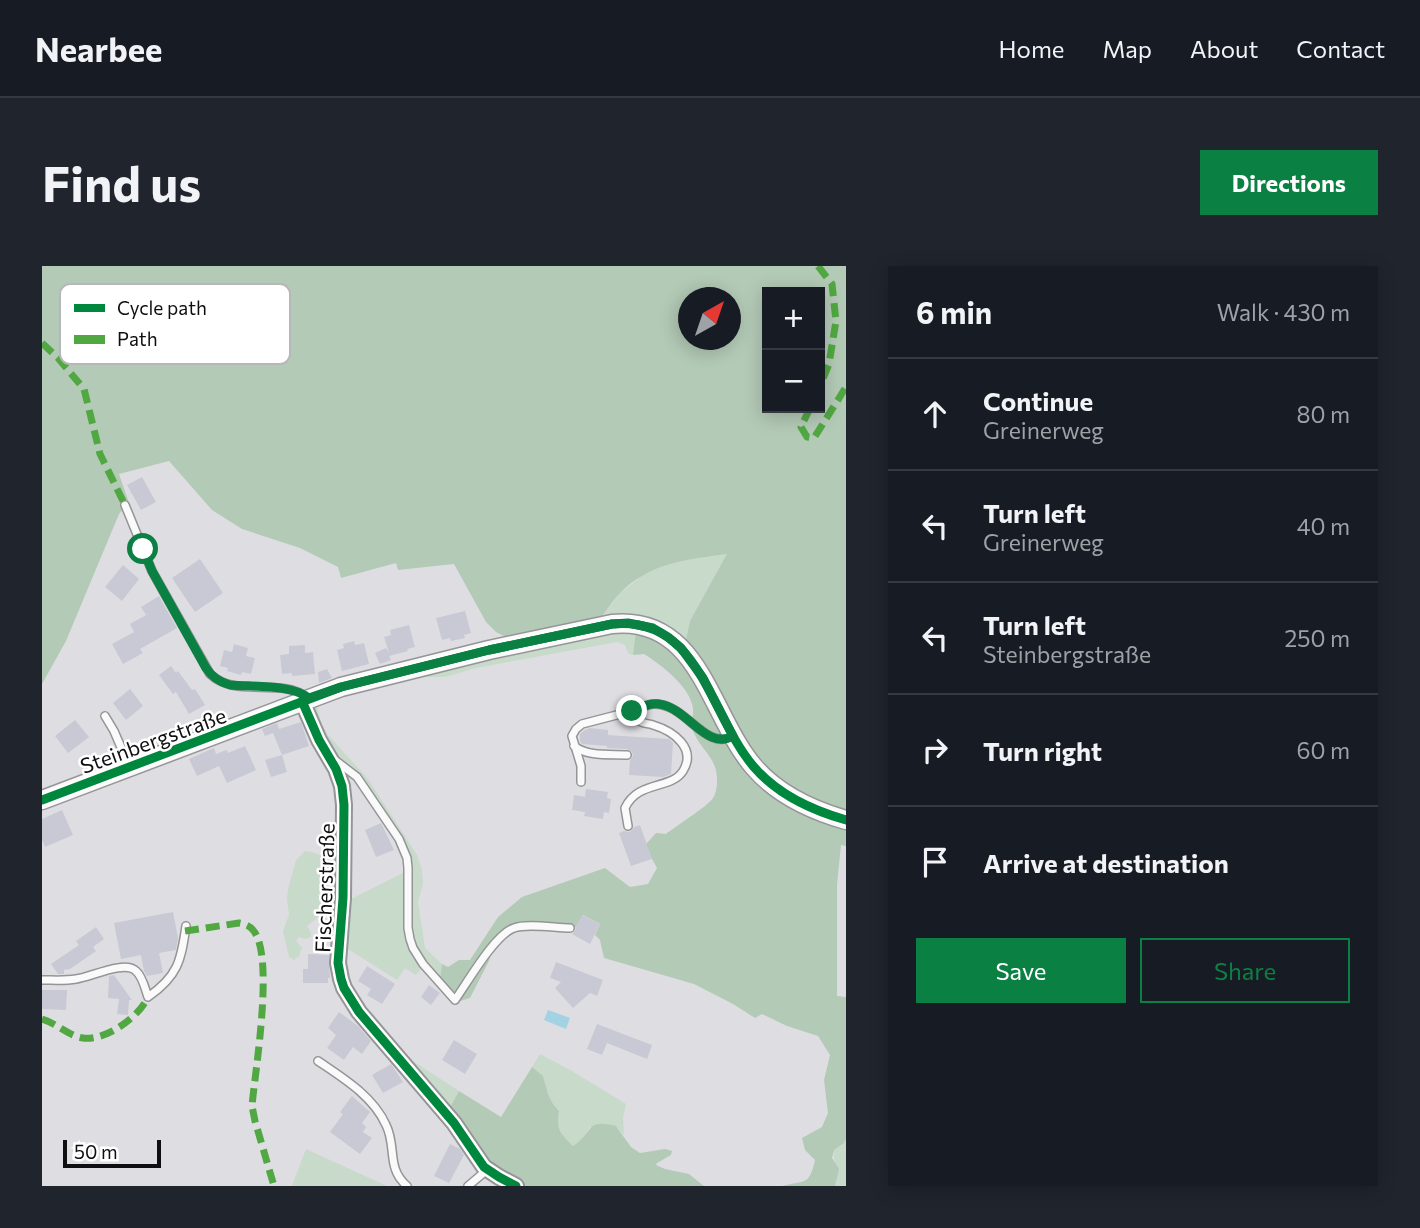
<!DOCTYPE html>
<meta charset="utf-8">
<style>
body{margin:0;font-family:Commissioner,sans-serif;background:#20242c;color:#f1f3f6}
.controls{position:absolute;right:21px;top:21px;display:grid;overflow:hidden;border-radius:0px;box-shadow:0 4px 18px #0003}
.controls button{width:63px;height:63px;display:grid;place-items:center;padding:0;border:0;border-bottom:2px solid #363941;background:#171b24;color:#f1f3f6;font:35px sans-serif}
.compass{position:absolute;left:636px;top:21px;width:63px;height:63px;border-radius:50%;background:#171b24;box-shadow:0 4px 18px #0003;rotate:40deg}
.scale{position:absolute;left:21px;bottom:18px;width:98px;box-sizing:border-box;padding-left:7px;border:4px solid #0f0f11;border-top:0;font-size:19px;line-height:24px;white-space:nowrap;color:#0f0f11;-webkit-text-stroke:5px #fff;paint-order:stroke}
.stop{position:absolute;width:21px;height:21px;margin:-16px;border:5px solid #0b8043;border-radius:50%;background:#fff}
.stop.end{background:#0b8043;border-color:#fff;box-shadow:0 2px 7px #0008}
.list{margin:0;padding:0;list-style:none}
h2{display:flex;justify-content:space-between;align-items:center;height:91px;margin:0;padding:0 28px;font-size:30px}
h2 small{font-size:23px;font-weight:400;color:#9ea1a6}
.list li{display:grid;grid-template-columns:46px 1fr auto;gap:21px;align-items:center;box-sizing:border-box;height:112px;padding:0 28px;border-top:2px solid #363941}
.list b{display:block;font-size:26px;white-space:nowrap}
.list p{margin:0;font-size:23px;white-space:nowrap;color:#9ea1a6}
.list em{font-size:23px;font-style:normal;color:#9ea1a6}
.actions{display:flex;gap:14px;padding:21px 28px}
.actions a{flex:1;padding:16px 0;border:2px solid #0b8043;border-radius:0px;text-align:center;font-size:24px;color:#0b8043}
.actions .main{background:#0b8043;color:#fff}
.icon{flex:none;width:38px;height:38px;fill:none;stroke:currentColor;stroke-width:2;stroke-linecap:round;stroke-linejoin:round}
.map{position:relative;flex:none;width:804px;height:920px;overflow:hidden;border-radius:0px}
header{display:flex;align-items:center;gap:42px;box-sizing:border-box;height:98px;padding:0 35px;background:#171b24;border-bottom:2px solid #363941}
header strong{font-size:33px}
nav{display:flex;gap:38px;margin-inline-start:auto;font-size:24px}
.intro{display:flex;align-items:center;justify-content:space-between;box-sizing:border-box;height:168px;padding:0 42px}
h1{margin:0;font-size:49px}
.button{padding:18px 32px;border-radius:0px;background:#0b8043;color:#fff;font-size:24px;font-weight:700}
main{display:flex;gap:42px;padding:0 42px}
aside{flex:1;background:#171b24;border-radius:0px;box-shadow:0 4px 18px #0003}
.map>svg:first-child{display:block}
.green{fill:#c8daca}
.forest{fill:#b3cab6;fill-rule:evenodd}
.water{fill:#a3d2e2}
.building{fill:#c8c9d4}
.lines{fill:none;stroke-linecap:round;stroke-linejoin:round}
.service-casing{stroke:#959598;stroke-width:10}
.minor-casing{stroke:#959598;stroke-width:18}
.tertiary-casing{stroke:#959598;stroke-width:21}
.service{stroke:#fafafb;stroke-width:7}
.minor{stroke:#fafafb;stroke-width:14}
.tertiary{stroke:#fafafb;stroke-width:18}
.quiet{stroke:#51a842;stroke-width:7;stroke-dasharray:14 7;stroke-linecap:butt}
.cycleway-casing{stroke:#fff;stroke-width:13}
.cycleway{stroke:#00873e;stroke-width:9}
.route{stroke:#0b8043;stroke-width:9}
.labels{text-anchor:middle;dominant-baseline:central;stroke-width:5;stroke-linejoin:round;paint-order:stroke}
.street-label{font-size:21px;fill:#0f0f11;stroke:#fff}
.key{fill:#fff;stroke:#b7b7b8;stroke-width:2}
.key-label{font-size:19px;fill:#0f0f11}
</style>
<header>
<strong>Nearbee</strong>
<nav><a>Home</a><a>Map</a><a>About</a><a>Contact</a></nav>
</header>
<div class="intro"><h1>Find us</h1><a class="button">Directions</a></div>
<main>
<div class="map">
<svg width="804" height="920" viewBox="0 0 804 920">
<rect width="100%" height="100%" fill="#dedee2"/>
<g class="green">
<polygon points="686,288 648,355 643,378 557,355 578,327 603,308 637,294"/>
<polygon points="570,364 594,364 591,389 586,387 583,379 575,376 434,402 403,411 360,411"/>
<path d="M274,437l6,22 6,10 40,44 49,76 5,15 1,13 -5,19 7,46 17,16 -2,16c-10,-12 -22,-25 -27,-40 -10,-36 9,-69 -13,-105 -11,-18 -23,-37 -36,-54 -19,-24 -57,-42 -48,-78z"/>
<path d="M263,585c30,3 28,23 13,44l7,13 -3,6 -15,12 4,7v4l-6,2 -6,-2 -3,4 6,7 -3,8 -5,4 -5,-3 -6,-26 6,-16 -2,-16 1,-10 8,-29z"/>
<path d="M363,606c2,38 -7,62 17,96l-6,7 -11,-7 -8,12 -54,-34 3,-48h7z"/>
<polygon points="357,786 417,825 406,845"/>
<path d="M498,788l32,17 54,33 -3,14 1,17 -8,-9 -26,1 -10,15 -7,4c-13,-13 -17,-16 -14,-35l-6,-7 -5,-10 -5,-18 -11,-9z"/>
<path d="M804,873v47h-11c5,-12 -3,-23 -1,-36l10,-7z"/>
<polygon points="264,883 345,920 250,920"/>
</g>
<g class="forest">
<path d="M0,0h804v548l-34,-11 -53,-38 -74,-121 5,-23 37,-67c-39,5 -78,9 -108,40 -7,8 -14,18 -20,27l-89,18 -14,-7 -10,-10 -32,-58 -56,6 -2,-7 -55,15 -3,-11 -38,-19 -58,-19 -30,-19 -43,-49 -50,13 10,29 -10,11 -53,127 -24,43zM725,26h53v116h-53zM646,32h42v42h-42z"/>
<path d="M594,364l15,4 32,25 53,94 110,73v20l-5,-1 -4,40v111l9,1v142l-2,4 -10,7 -2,8 7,11 -4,17h-53c24,-6 27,0 33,-26l-10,-10 -3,-12 20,-11 6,-14 -4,-33 6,-25 -12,-19 -31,-10 -25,-12 -7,4 -22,-14 -39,-20 -90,-26 -4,-18 -5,-5 5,-11 -17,-9 -8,13 -56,-1 -26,19 -4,15 -19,37 -10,3 -20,-21 2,-16 6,3 11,-7h11l28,-43 24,-20 83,-29 25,19 18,-3 9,-16 -5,-9 -6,-15 10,-11 10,1c10,-8 42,-28 47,-36 3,-4 4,-12 4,-16 1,-23 -14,-30 -22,-47 -7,-14 -1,-15 -2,-26 -2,-22 -33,-45 -49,-55l-11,1z"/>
<path d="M490,801l11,9 5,18 5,10 6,7c-3,19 1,22 14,35 21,-13 11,-28 43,-20l15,21 9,6 25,-4 7,2 -1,4 -14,8 -1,2 9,4 24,5 15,12h-182l-33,-19 -41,-56 11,-20 42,26z"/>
</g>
<polygon class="water" points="506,744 528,752 524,763 502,754"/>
<g class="building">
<polygon points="100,211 114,236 99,244 85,219"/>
<polygon points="158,293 181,327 153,346 130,312"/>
<polygon points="81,299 97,313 80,335 63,321"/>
<polygon points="117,330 135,362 98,383 101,387 81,398 70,378 92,366 88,358 104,349 99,341"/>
<polygon points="423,345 429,367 422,369 423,372 409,375 408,372 400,374 394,352"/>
<polygon points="367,359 373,381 365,383 366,385 347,390 349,394 338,398 333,387 344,382 347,387 342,371 349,369 348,364"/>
<polygon points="312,375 313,379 322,377 327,398 300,405 295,384 302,382 301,378"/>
<polygon points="192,378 206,382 204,390 213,392 209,408 200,406 199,409 185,405 186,402 178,400 182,384 190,386"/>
<polygon points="263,379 263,387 271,386 273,408 250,410 250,407 240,408 238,389 247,388 247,380"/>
<polygon points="129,400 134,407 136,405 150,424 153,423 163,439 147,448 134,426 131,428 117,409"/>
<polygon points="285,403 290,412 277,417 276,406"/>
<polygon points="88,423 101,440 84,454 71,437"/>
<polygon points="33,454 47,471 26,487 13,470"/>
<polygon points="259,456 267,480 240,489 231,467 223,470 220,463 235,457 237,463"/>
<polygon points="548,462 566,464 566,469 627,473 631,477 629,508 621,511 587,509 588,494 591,490 590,486 585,483 565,482 565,480 540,478 538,475 538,468 543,464"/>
<polygon points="203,480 214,504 185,517 177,500 155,510 147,493 172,482 174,488 185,484 186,487"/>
<polygon points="240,489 245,506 229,511 223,494"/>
<polygon points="544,523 566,526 565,532 569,533 567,547 562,546 561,553 542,550 543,546 530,544 532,529 543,531"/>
<polygon points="20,544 31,569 3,581 0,574 0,553"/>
<polygon points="339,557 352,584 334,591 323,564"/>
<polygon points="598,559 610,593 589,600 577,567 582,565 588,566 592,561"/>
<polygon points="131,646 136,672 134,684 117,687 121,707 105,710 102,705 99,689 79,693 72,657"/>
<polygon points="540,649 558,658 548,678 530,668 533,665 534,661"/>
<polygon points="54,661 62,673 51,681 54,685 28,703 22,704 22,708 16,708 9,698 37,679 34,675"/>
<polygon points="266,688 287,689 288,712 286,712 286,717 261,717 261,703 266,703"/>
<polygon points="514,696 561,714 555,730 548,727 531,742 513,722 519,716 508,712"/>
<polygon points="325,700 353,718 340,738 325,729 329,723 316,715"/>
<polygon points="72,709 90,734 87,734 86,749 75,748 77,733 66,732 67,710"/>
<polygon points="387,719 398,727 389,739 379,731"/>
<polygon points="0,724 25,724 24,744 0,743"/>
<polygon points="297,746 316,760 329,775 320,788 311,781 302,794 285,782 294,769 286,762"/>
<polygon points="555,758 610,779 605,793 565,777 560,789 545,783"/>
<polygon points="412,774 435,788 423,808 400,794"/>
<polygon points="349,798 361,816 341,827 330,809"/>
<polygon points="310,830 328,846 320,857 324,861 321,866 330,872 318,888 288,866 301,848 298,846"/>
<polygon points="408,878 418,883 422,889 407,917 392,910"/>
</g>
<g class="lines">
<g class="service-casing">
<g id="service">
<path d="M83,239l27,66 58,103c26,25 70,2 98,24"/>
<path d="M590,445c7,-3 14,-6 21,-7 33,-2 51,48 80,32"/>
<polyline points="63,450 72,465 87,500"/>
<path d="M532,480c14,11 36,8 53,9"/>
<path d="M293,494l22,17 42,62 8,19 1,10v60l2,11 3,9 10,16 32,36c12,-17 40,-66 59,-72 12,-5 42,0 56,0"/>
<path d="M539,516v-16l-9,-30 4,-7 6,-5 50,-13c1,2 4,8 6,9 4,4 10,3 15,5 20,6 44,23 30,46 -12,19 -45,9 -58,37l3,18"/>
<path d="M0,714c11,0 23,1 34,-1 15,-2 49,-19 60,-8 7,6 9,18 12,26 30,-21 33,-36 38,-71"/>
<path d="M276,795c25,17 55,35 68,64 11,22 0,43 21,61"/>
<polyline points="426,920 445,904"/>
</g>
</g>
<g class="minor-casing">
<polyline id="minor" points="260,435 277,474 294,503 300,520 302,539 301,632 296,697 299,713 302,722 317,746 412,857 442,901 457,911 474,920"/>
</g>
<g class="tertiary-casing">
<path id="tertiary" d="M0,534l299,-113 148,-37 123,-26c88,-9 97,91 142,143 24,28 57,43 92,53"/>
</g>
<use href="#service" class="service"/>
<use href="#minor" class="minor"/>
<use href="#tertiary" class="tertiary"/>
<g class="quiet">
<polyline points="776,0 790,18 794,55 787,98 778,120"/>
<polyline points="0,77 16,92 42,123 58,188 83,239"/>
<polyline points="768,142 759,161 765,171 772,172 804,121"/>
<path d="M143,665l54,-8c5,1 10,2 14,7 22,25 2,141 -1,176l3,15 19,65"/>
<path d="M0,753c14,4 27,17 41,19 23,3 56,-21 65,-41"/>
</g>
<g class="cycleway-casing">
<g id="cycleway">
<polyline points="260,435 277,474 294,503 300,520 302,539 301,632 296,697 299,713 302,722 317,746 412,857 442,901 457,911 474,920"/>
<path d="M0,534l299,-113 148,-37 123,-26c88,-9 97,91 142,143 24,28 57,43 92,53"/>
</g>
</g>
<use href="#cycleway" class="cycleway"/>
</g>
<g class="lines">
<path class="route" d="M101,283l9,22 54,97c6,9 13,14 24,17 23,2 60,-1 79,13l32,-11 148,-37 123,-26 16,-1 25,5 15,9 13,11 22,30 30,58c-27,15 -45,-28 -74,-32 -10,-1 -18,3 -27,7"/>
</g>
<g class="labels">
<g class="street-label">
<text transform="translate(111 474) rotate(-20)">Steinbergstraße</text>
<text transform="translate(282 622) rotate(-88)">Fischerstraße</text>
</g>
</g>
<rect x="18" y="18" width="230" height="80" rx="10" class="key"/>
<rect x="32" y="38" width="31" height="8" fill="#00873e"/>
<rect x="32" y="69" width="31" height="9" fill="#51a842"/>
<g class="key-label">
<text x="75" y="49">Cycle path</text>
<text x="75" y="80">Path</text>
</g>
</svg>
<div class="controls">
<button>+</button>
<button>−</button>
</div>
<svg class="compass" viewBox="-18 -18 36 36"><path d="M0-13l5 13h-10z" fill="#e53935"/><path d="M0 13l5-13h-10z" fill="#9ea1a6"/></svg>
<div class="scale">50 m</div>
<div class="stop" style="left:101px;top:283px"></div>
<div class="stop end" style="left:590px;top:445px"></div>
</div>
<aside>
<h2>6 min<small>Walk · 430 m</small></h2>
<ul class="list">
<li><svg class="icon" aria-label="ahead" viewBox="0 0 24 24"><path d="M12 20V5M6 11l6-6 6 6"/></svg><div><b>Continue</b><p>Greinerweg</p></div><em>80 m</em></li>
<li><svg class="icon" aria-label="left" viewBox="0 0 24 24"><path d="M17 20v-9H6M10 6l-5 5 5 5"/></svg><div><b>Turn left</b><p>Greinerweg</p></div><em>40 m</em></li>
<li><svg class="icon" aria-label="left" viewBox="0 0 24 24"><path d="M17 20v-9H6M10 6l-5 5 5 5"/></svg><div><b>Turn left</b><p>Steinbergstraße</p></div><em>250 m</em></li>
<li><svg class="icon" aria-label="right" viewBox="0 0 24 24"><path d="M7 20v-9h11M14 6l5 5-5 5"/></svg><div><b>Turn right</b></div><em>60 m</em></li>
<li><svg class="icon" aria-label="arrive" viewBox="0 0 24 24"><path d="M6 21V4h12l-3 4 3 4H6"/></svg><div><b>Arrive at destination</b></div></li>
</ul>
<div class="actions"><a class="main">Save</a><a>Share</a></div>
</aside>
</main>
